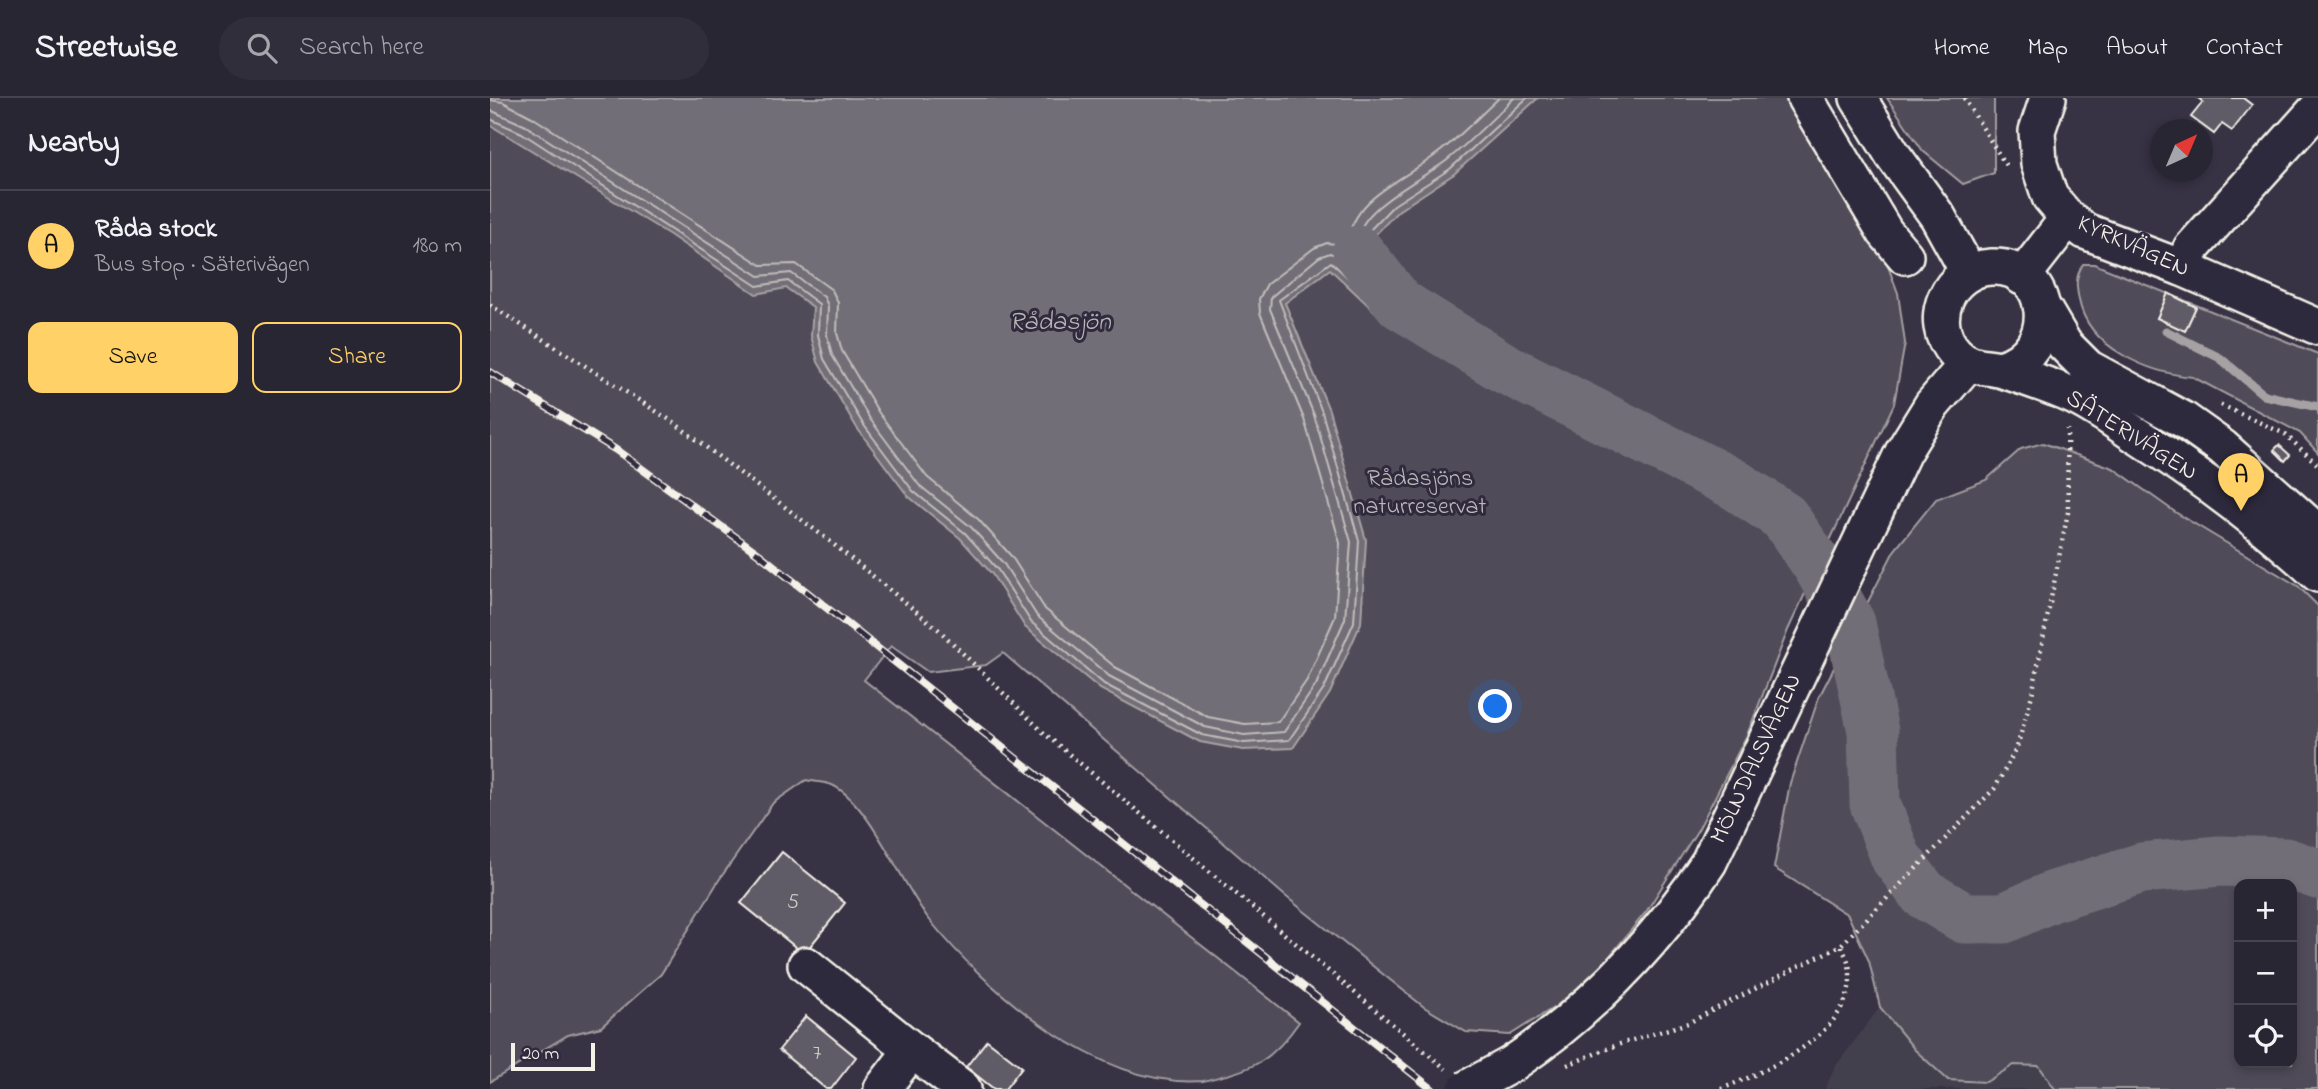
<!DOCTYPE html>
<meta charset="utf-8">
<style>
body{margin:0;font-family:"Indie Flower",sans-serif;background:#312e3b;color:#f1f3f6}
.controls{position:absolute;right:21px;bottom:21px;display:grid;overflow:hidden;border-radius:14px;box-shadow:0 4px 10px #0003}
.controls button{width:63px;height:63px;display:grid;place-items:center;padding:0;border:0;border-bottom:2px solid #45434e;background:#292633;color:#f1f3f6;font:35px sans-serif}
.compass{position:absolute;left:1660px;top:21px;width:63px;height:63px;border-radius:50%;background:#292633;box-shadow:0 4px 10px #0003;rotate:44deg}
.scale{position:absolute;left:21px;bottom:18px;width:84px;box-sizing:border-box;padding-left:7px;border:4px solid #f4f1e8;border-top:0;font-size:19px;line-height:24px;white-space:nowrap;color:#f4f1e8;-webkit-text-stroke:5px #2f2a3d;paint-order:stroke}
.you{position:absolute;left:1006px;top:609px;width:24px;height:24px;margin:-18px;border:5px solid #fff;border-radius:50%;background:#1a73e8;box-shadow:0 0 0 10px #1a73e833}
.badge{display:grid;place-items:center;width:46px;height:46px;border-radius:50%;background:#ffd166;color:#111;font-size:23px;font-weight:700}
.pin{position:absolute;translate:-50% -58px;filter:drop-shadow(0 2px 4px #0008)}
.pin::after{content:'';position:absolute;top:37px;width:24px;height:21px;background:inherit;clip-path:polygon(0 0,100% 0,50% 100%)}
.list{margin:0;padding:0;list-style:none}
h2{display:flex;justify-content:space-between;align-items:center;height:91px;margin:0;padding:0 28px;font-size:30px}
h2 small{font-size:23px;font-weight:400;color:#a5a5ac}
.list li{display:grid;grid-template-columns:46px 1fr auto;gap:21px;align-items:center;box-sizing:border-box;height:112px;padding:0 28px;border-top:2px solid #45434e}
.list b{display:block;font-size:26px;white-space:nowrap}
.list p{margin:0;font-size:23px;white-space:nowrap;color:#a5a5ac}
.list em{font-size:23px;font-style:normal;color:#a5a5ac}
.actions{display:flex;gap:14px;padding:21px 28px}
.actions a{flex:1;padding:16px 0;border:2px solid #ffd166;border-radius:14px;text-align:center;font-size:24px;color:#ffd166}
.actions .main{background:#ffd166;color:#111}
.icon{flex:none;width:38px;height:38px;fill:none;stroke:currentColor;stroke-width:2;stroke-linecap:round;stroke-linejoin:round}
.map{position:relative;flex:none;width:1828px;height:991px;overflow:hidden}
header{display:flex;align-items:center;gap:42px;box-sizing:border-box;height:98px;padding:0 35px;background:#292633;border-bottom:2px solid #45434e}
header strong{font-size:33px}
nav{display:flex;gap:38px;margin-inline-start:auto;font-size:24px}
.search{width:490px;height:63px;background:#312e3b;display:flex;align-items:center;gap:18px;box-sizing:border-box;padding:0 24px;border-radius:38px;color:#a5a5ac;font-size:26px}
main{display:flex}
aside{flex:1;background:#292633}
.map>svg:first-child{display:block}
.built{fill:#433f4e}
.green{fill:#504b59;stroke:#a29ea0;stroke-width:2;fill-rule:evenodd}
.water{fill:#726e77;stroke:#a6a2a4;stroke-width:2}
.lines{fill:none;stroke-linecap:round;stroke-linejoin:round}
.shore{stroke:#c0bdbb;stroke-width:2}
.stream{stroke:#a6a2a4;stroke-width:9}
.river{stroke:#726e77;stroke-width:51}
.building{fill:#5f5c67;stroke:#f4f1e8;stroke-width:2}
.minor-casing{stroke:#f4f1e8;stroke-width:40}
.path{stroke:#f4f1e8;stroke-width:4.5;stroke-dasharray:2 5;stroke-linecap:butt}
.minor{stroke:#2f2a3d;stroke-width:35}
.rail-casing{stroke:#f4f1e8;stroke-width:8}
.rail{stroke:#2f2a3d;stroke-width:5;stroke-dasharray:16;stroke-linecap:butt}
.minor-bridge-casing{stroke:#f4f1e8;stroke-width:40;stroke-linecap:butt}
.minor-bridge{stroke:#2f2a3d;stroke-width:35}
.labels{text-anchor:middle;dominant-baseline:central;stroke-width:6;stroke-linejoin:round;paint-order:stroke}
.number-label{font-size:21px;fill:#cfccc8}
.street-label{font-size:24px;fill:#f4f1e8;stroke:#2f2a3d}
.park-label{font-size:24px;fill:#bbb7b6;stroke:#2f2a3d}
.water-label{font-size:26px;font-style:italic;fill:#bab6b5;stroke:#2f2a3d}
</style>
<header>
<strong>Streetwise</strong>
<div class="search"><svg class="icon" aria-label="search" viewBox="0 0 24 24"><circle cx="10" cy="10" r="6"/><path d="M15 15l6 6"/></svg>Search here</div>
<nav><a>Home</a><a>Map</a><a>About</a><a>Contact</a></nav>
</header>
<main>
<aside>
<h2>Nearby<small></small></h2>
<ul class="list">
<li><span class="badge">A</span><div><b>Råda stock</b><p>Bus stop · Säterivägen</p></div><em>180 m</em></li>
</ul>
<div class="actions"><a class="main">Save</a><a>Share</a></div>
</aside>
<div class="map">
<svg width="1828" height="991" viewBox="0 0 1828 991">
<rect width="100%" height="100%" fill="#373244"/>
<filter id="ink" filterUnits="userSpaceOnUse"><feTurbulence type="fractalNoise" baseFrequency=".0143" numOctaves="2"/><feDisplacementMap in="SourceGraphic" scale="14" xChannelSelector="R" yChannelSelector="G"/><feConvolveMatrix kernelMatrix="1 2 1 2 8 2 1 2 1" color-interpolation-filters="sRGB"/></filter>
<g filter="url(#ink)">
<polygon class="built" points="1390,909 1425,952 1496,984 1524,967 1550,968 1565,991 1335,991 1344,970"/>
<g class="green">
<path d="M0,0h1313l70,128 25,67 7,50 -11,61 -106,226 -41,105 -48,93 -53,84 -64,78 -72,45 -44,-3 -42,-25 -140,-112 -281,-242 -17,12 -58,7 -37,-26 -27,34 435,342c-29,42 -47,47 -96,59 -103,8 -216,-89 -275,-163 -26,-34 -60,-117 -96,-133 -7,-3 -18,-3 -26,-5l-33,23 -54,77 -58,94 -60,53 -33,8 -78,47z"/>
<polygon points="1397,0 1504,0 1504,75 1473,86 1433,53"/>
<path d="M1593,166h11l224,90v99l-18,-20 -107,-56c-44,-4 -105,-29 -114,-77 -3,-14 -4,-23 4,-36zM1679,196l27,13 -11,24 -28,-13z"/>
<path d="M1553,345l70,25 62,44 123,74 20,20v483h-263l-16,-23 -25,-1 -28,17 -38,-2 -33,-30 -35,-43 -11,-46 -21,-46 -74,-47 16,-85 29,-86 75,-146 42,-52 50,-19 35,-31zM1749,786h53v179h-53z"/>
</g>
<polygon class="water" points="0,0 1048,0 964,76 908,113 883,139 923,194 895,223 840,171 795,205 839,312 876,442 871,525 840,595 803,650 753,652 710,644 610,591 535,529 502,476 470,440 418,398 367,330 328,264 321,238 323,209 296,190 266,196 180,137 0,27"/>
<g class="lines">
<g class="shore">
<path d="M0,2l13,2 29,15 229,148 35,-1 36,26 6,13 -1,30 5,18 37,62 48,64 51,42 34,38 33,52 70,58 93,50 37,7 33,-2 29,-42 28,-63 5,-74 -36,-124 -44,-106 -1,-14 8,-15 47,-36 13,-5 19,2c9,-51 56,-63 92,-92 22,-16 41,-37 61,-55"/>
<path d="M0,12l36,16 233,150 32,-3 33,24 4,9 -1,29 5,20 38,64 49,66 52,42 33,37 33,52 72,60 96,51 39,8 40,-3 32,-47 29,-66 6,-77 -37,-127 -44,-106 1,-12 48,-40 11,-4 12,5 39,38h5l5,-8 -32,-44c-8,-32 65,-66 87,-83 24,-19 46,-42 68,-63"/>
<polyline points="0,21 32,35 267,188 298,183 329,206 328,237 334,261 373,326 423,393 475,435 508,472 541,524 614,586 712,637 754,645 799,642 834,591 864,524 869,443 832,314 789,202 841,164 892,211 896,211 913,192 878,144 878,134 904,107 960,71 1037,0"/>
</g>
<polyline class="stream" points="1676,233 1730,260 1774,297 1828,309"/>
<polyline class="river" points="868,153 910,206 1014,270 1244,386 1294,419 1328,468 1360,525 1383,633 1385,706 1406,760 1434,796 1474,820 1514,820 1561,799 1652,770 1730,763 1795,765 1828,776"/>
</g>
<g class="building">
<polygon points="1708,0 1753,0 1762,7 1742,33 1732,26 1724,36 1701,19 1713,4"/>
<polygon points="1678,195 1706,209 1695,233 1667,220"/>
<polygon points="1789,347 1800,357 1795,363 1784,352"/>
<polygon points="292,754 355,805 314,856 251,805"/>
<polygon points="316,918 366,959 341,991 336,991 289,952"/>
<polygon points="497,942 532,969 515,991 504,991 476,969"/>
</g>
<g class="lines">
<g class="minor-casing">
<g id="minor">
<polyline points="1315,0 1395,134 1415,158"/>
<polyline points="1368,0 1403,57 1448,119 1479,175"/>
<polyline points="1558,0 1547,33 1549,66 1560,99 1578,120 1595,133 1692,170 1828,229"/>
<polyline points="1692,170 1701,151 1828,10"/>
<polyline points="1532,179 1578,120"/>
<polyline points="1551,207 1574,246 1598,270 1694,322 1732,349 1828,435"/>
<path d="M1510,271c62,-17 53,-105 -9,-102 -43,2 -66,54 -36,86 15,16 30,12 48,17 23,8 49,16 70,26 22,10 43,26 63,39 64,41 126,88 182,139"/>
<polyline points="316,867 422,952"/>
<path d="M1022,966c79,-54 145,-122 197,-202l194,-410 29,-47 36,-42"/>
<polyline points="392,991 422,952 473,991"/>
</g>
</g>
<g class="path">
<polyline points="1474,0 1517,69"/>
<polyline points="0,207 183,324 337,441 448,531 555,636 956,971"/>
<polyline points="1731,307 1795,336 1828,367"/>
<polyline points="1077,967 1127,947 1198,925 1351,847 1505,690 1527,649 1542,597 1578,414 1577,331"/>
<path d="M1231,991c48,-19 140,-59 128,-124 -1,-6 -6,-14 -8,-20"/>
</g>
<use href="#minor" class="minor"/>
<g class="rail-casing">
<polyline id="rail" points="0,274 126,352 269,456 942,991"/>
</g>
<use href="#rail" class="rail"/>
<g class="minor-bridge-casing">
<polyline id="minor-bridge" points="976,991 1022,966"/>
</g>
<use href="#minor-bridge" class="minor-bridge"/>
</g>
</g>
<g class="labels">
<g class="number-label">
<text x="303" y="805">5</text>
<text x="327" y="956">7</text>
</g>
<g class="street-label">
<text transform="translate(1643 149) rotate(24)">KYRKVÄGEN</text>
<text transform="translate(1641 338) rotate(32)">SÄTERIVÄGEN</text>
<text transform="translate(1267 661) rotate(-65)">MÖLNDALSVÄGEN</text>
</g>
<g class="park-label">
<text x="930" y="381">Rådasjöns<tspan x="930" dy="28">naturreservat</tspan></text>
</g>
<g class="water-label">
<text x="570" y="225">Rådasjön</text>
</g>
</g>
</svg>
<div class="controls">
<button>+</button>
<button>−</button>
<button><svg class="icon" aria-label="locate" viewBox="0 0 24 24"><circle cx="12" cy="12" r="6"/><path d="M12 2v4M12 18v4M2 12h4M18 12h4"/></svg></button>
</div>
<svg class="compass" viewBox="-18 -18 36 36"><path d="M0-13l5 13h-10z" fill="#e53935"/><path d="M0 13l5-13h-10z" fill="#a5a5ac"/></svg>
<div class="scale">20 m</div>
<div class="you"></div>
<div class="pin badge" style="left:1751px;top:413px">A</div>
</div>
</main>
